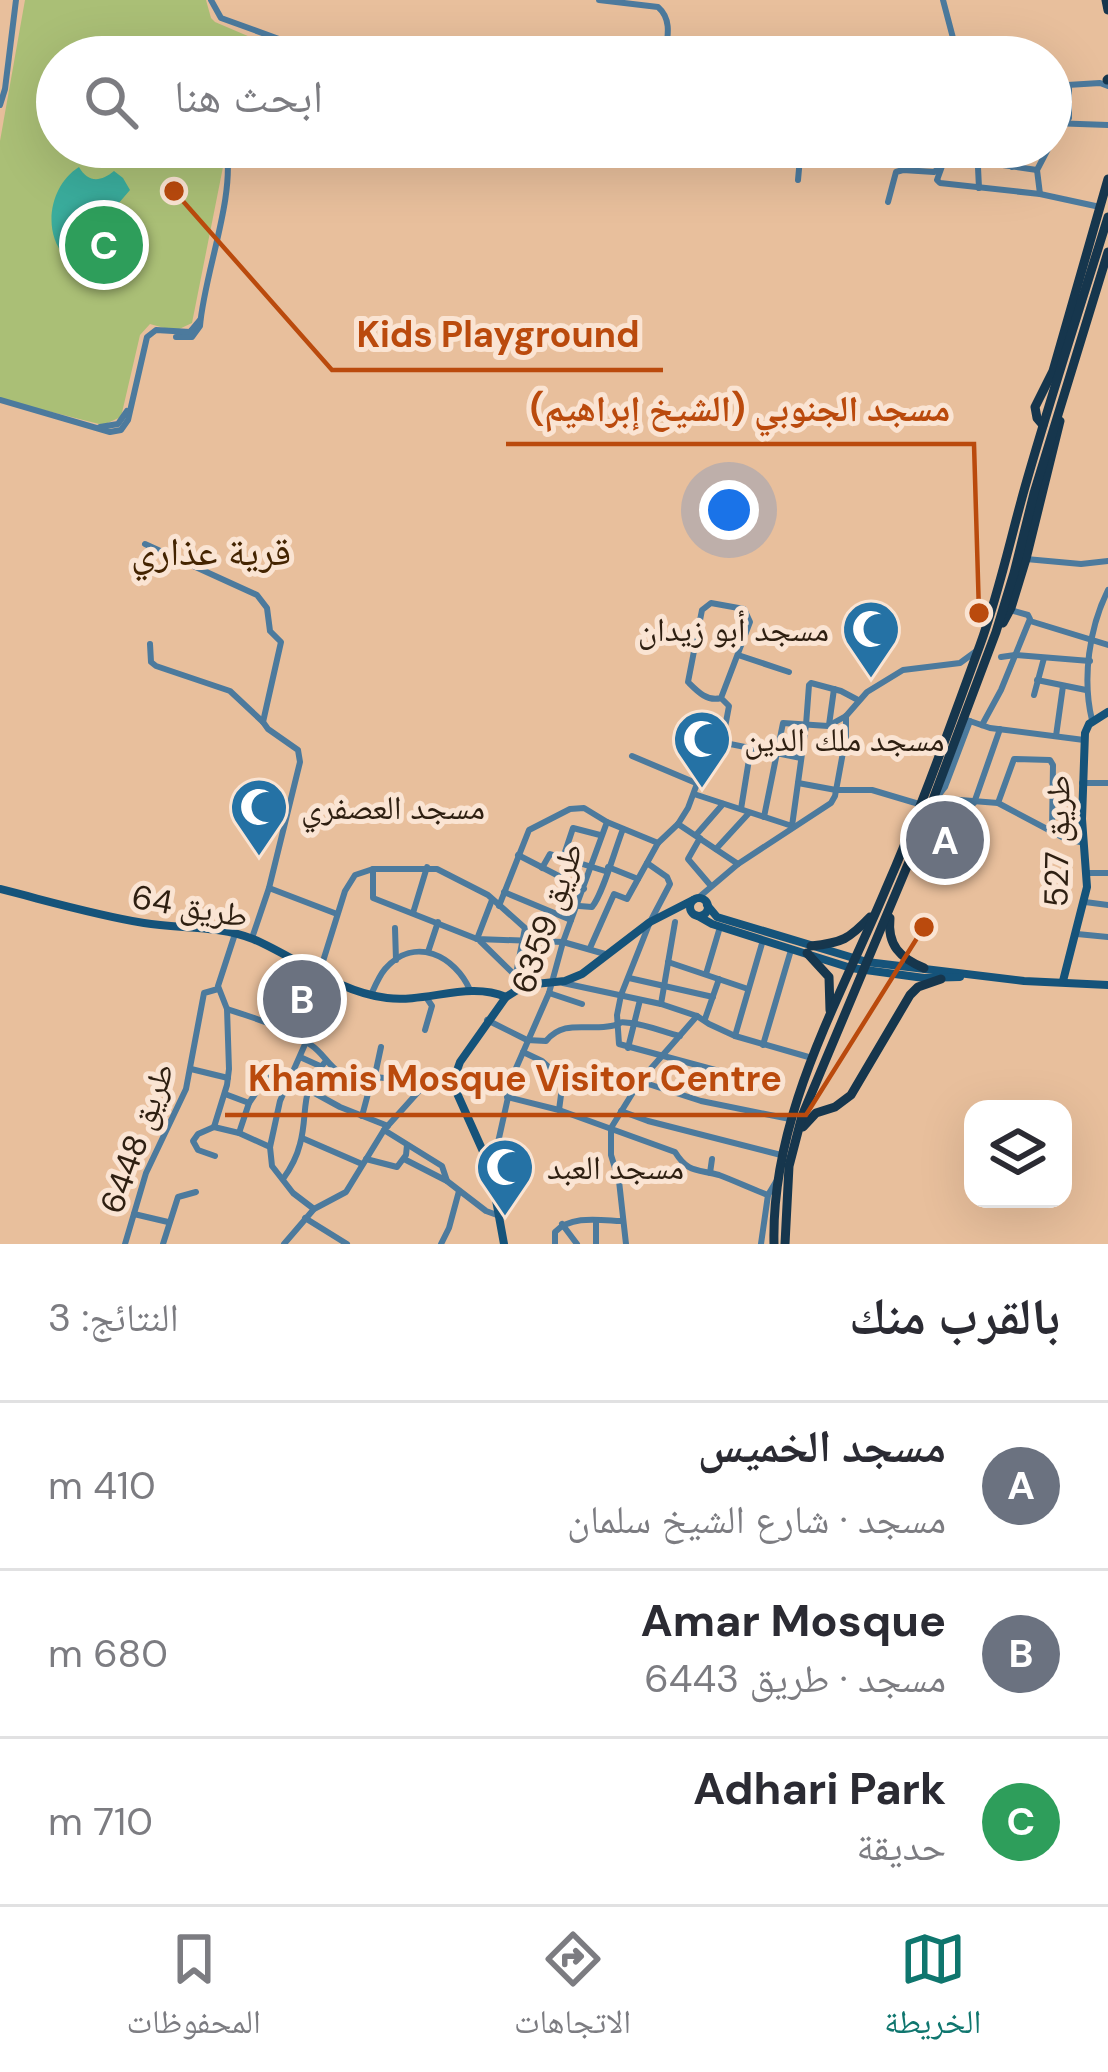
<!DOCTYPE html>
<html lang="ar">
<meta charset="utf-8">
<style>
body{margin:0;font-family:"DM Sans","Noto Naskh Arabic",sans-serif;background:#f2f2f3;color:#2b2b33;direction:rtl}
.controls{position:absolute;right:36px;bottom:36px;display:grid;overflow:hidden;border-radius:24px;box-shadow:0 12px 48px #0002}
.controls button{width:108px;height:108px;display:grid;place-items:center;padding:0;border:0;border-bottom:3px solid #e1e1e2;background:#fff;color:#2b2b33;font:60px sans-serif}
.you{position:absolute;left:729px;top:510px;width:42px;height:42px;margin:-30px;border:9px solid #fff;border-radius:50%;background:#1a73e8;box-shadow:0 0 0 18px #1a73e833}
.badge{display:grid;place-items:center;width:78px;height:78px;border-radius:50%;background:#0f766e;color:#fff;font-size:39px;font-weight:700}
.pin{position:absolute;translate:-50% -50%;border:6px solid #fff;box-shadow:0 3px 12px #0006}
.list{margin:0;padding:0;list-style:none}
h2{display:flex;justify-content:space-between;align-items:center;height:156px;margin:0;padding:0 48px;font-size:51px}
h2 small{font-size:39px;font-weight:400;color:#7c7c81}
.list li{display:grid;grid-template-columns:78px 1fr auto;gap:36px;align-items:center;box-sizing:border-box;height:168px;padding:0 48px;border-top:3px solid #e1e1e2}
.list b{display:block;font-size:45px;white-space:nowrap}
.list p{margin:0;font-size:39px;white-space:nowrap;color:#7c7c81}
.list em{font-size:39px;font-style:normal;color:#7c7c81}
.icon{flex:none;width:66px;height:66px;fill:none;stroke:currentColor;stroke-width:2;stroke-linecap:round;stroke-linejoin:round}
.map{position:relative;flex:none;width:1108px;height:1244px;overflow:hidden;direction:ltr}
.search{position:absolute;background:#fff;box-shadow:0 12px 48px #0002;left:36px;right:36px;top:36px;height:132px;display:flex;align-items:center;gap:30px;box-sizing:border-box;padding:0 42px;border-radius:66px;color:#7c7c81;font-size:45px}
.sheet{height:660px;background:#fff}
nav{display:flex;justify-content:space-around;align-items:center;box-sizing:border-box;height:168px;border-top:3px solid #e1e1e2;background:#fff;font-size:33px;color:#7c7c81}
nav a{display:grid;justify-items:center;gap:6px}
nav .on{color:#0f766e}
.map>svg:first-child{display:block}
.green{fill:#aabf76}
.water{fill:#3aac9c}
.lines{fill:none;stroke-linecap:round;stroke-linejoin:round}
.street{stroke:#4c7a9d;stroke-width:6}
.secondary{stroke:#15537a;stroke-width:8}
.primary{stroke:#16364d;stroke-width:9}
.labels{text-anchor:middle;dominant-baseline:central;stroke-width:10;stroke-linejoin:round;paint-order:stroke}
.poi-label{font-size:33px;fill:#2e1f11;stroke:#fae4d3;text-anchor:start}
.street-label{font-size:33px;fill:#2e1f11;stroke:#fae4d3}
.quarter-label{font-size:39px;fill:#442401;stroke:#fae4d3}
.leader{fill:none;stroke:#ba4a0d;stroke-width:4.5}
.callout-dot{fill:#ba4a0d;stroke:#fae4d3;stroke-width:4.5}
.callout-label{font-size:36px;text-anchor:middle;font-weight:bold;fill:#ba4a0d;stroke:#fae4d3;stroke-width:10;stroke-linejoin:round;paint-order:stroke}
</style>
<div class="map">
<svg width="1108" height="1244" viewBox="0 0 1108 1244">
<rect width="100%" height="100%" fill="#e8bf9c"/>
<polygon class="green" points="25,0 206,0 211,18 215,22 281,50 289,57 57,57 57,147 222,147 223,167 192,323 175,331 150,324 140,335 121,417 103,425 0,399 0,141"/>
<path class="water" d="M79,167c9,16 22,15 35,4l9,7 7,12 -24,28 -18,-5c-24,9 -28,32 -6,47l-1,8c-41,-19 -37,-79 -2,-101z"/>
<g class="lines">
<g class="street">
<polyline points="211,0 221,18 279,39 303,57"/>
<path d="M599,0l59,7c15,13 9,32 7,50"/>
<polyline points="943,0 958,57"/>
<polyline points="1051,86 1100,83 1108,86"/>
<polyline points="0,105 5,89 16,0"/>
<polyline points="1051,123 1108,125"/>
<polyline points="1051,143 1069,118 1069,85"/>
<polyline points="977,147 979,188"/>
<polyline points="857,165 859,147"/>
<polyline points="1012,167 1016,147"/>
<polyline points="941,169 937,180 940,183 1040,194 1100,207"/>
<polyline points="798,180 801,147"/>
<polyline points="1040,194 1037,170 1049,147"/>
<polyline points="888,202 896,172 903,170 934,172 954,158 1037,170"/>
<path d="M176,337h16l8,-11c4,-52 36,-130 26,-179"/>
<polyline points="0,400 110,432 121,430 128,420 147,337 156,330 190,332 200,320"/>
<polyline points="100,427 118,424 127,411"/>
<polyline points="145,544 257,595 267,608 270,631 281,642 263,722 268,729 298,750 300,762 269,888 252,938"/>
<polyline points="1026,559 1081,564 1108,561"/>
<polyline points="1030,621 1108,645"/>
<polyline points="150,644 151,662 156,666 230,691 263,722"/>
<polyline points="738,655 789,672"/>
<polyline points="1001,657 1015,655 1090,661"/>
<polyline points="1037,680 1086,690"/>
<polyline points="1034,695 1044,658"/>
<path d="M721,698c-14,4 -24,-7 -33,-16l14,-72 9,-7 33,6 6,13 -29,76 8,8 -6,32 2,5"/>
<polyline points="964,719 990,728 1084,740"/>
<path d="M1092,720c-10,-41 -3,-92 16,-130"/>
<polyline points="829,725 834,689"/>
<polyline points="982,725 1001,690 1030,619 1028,615 1010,610"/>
<polyline points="1056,736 1063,686"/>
<polyline points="725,743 801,758"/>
<polyline points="632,756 696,783"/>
<polyline points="798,783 836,790 872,790 919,804"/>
<polyline points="1082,783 1108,783"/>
<polyline points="694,794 792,826 806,725 809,685 811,683 841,691 858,700"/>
<polyline points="938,796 945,787 970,721"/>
<polyline points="935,798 998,803 1064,838 1084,843"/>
<polyline points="974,803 1000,729"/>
<polyline points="998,803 1014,759 1050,760 1053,765 1052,830"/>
<polyline points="741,809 751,747"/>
<polyline points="764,817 783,723 828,726 846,716 867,692 903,670 960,663 975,652"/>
<polyline points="678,824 738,864"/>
<polyline points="696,835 723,804"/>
<polyline points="700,838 688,859 711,886"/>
<polyline points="716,849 749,813"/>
<polyline points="518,855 584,889"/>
<polyline points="563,858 573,828 600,835"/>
<polyline points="647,863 667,877 670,884 650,922 621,995 617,1015 619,1044 745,1078"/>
<polyline points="608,867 638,879"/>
<polyline points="542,868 550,854 605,871"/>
<polyline points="373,869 373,898 477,939 563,942 605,954"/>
<polyline points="1087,873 1108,873"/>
<polyline points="269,888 337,914"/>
<polyline points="504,892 571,920"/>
<polyline points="698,898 738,864 831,803 835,796 846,736 846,716"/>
<polyline points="1085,902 1108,905"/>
<polyline points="499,906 529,830 570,809 584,808 607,822 658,843"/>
<path d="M579,906l13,1c11,-13 23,-58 31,-78"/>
<polyline points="413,913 427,867"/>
<polyline points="395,928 396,960"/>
<polyline points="1077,934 1108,937"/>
<polyline points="477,939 492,900"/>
<polyline points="480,941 525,985"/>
<polyline points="590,948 614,894 627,899 658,843 678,824 688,808 701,773 725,743"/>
<polyline points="428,952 438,922"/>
<polyline points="668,962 748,989"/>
<polyline points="319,974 345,891 355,875 373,869 437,869 488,895 525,928 516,974"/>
<polyline points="706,974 720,927"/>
<polyline points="629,978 713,997"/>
<polyline points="563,983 661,1004 697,1016 709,1024 735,1036 812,1058"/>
<polyline points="549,993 582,1004"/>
<path d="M371,995c4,-9 8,-19 14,-26 30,-34 70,-13 85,21"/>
<polyline points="661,1004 675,922"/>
<path d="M227,1009c28,9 60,19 84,36 12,8 17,20 29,28l115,13"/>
<polyline points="705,1019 719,979"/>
<path d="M487,1020l40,20 19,1c18,-22 41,-10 65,-15 16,-3 3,-5 20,-3 16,2 33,9 49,13"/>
<polyline points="425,1030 432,1006 426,997"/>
<polyline points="735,1036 763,940"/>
<polyline points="763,1045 791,950"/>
<polyline points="628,1048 640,1000"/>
<polyline points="523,1052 542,1061 563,1080 559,1110"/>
<polyline points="300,1057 320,1066"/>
<polyline points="191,1069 228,1078"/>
<polyline points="375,1075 381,1047"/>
<polyline points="642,1082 701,1101 790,1119"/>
<polyline points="309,1090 340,1107 388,1126"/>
<polyline points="225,1094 249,1103"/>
<path d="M507,1097l52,13 116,42c13,21 22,17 44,23 16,6 33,14 49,20"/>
<polyline points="621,1111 648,1121 781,1155"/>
<polyline points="362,1116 373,1075"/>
<polyline points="214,1127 227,1085 229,1069 227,1009 218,986 235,934"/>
<polyline points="214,1127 239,1133 270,1147"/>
<polyline points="214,1127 198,1134 193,1141 198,1150 215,1156"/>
<polyline points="384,1130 442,1166 447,1181"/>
<polyline points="239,1133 249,1103 268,1075 290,1079"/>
<polyline points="302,1138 362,1164"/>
<polyline points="366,1159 397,1167 406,1155 407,1145"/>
<polyline points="404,1159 447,1181 486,1211 497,1215"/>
<polyline points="488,1161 497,1147 513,1075 549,993 563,942 607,822"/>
<polyline points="710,1173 712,1159"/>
<path d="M283,1179c8,-11 14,-23 17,-35 9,-33 -2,-53 26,-83"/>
<polyline points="314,1209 293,1193 272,1166 270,1147 280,1101 306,1042 324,976"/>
<polyline points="134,1214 168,1222"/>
<polyline points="305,1218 347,1244"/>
<polyline points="562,1224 577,1244"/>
<polyline points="125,1244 146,1173 186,1089 204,993 218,989"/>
<polyline points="163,1244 178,1197 196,1192"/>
<polyline points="284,1244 314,1209 346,1192 384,1130 428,1081"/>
<polyline points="441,1244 449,1228 459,1191"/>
<path d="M555,1244v-12c16,-17 44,-12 66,-11"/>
<polyline points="596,1244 596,1220"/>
<polyline points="626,1244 619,1181 611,1155 611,1128 640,1081 697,1016"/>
<polyline points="761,1244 768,1195 777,1180"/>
</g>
<g class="secondary">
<path d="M0,889c48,12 95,26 144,34 35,6 75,2 109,16 45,19 84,53 134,59 40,5 81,-17 119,-1"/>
<circle cx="699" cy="907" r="9"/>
<polyline points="707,905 717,917 867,962 1024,981 1108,985"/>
<polyline points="698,916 712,924 851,968 924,978 960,977"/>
<polyline points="1063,981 1087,887 1082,819 1085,733 1089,724 1108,712"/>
<polyline points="504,1244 490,1167 456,1091 455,1076 460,1062 506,997 525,985 565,981 582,974 650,922 693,900"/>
</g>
<g class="primary">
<polyline points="1106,0 1108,10"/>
<polyline points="1107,80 1108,79"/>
<polyline points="1043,425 1037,418 1035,407 1053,371 1108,179"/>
<polyline points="1003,623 1011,608 1026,559 1060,421"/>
<path d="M890,918c-3,27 10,40 34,50"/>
<path d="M811,946c31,-3 38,-7 59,-29"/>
<polyline points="807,953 829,977 830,1010"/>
<polyline points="803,1127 816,1113 835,1107 851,1095 910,995 918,987 941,979"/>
<path d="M774,1244c-3,-127 63,-239 111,-353 35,-80 65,-164 95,-246 19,-52 30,-105 45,-158 26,-91 55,-180 83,-270"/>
<polyline points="785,1244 789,1166 802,1116 914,850 996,632 1014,573 1034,493 1108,252"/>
</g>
</g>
<defs>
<g id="mosque-pin" transform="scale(3)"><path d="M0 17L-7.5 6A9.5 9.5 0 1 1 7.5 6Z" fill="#2572a5" stroke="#fae4d3"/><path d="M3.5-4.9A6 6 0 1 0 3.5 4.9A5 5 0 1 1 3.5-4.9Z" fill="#fff"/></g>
</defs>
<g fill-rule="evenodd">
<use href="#mosque-pin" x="871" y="629"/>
<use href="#mosque-pin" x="702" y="739"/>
<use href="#mosque-pin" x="259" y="807"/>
<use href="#mosque-pin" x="505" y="1167"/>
</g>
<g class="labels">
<g class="poi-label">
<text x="829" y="629" text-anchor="end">مسجد أبو زيدان</text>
<text x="744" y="739">مسجد ملك الدين</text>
<text x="301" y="807">مسجد العصفري</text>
<text x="547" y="1167">مسجد العبد</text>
</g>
<g class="street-label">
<text transform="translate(1057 841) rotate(-89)">طريق 527</text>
<text transform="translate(190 906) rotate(10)">طريق 64</text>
<text transform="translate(547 918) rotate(-71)">طريق 6359</text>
<text transform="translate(137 1138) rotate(-70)">طريق 6448</text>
</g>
<g class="quarter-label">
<text x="211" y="551">قرية عذاري</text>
</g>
</g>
<path class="leader" d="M174 191L332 370H663M979 613L974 444H506M924 927L806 1115H225"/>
<g class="callout-dot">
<circle cx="174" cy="191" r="12"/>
<circle cx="979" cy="613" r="12"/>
<circle cx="924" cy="927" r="12"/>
</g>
<g class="callout-label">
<text x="498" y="347">Kids Playground</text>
<text x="740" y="421">مسجد الجنوبي (الشيخ إبراهيم)</text>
<text x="515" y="1091">Khamis Mosque Visitor Centre</text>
</g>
</svg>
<div class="controls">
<button><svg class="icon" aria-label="layers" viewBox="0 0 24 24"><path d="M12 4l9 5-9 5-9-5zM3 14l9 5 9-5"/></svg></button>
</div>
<div class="you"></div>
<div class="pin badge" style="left:945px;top:840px;background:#6b7280">A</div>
<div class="pin badge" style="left:302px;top:999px;background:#6b7280">B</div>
<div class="pin badge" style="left:104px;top:245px;background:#2e9e5b">C</div>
<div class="search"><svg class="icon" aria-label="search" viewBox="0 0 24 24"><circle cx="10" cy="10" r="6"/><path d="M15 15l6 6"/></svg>ابحث هنا</div>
</div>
<section class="sheet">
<h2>بالقرب منك<small>النتائج: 3</small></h2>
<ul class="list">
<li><span class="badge" style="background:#6b7280">A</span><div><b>مسجد الخميس</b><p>مسجد · شارع الشيخ سلمان</p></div><em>410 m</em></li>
<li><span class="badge" style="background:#6b7280">B</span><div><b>Amar Mosque</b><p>مسجد · طريق 6443</p></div><em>680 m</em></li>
<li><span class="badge" style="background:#2e9e5b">C</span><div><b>Adhari Park</b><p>حديقة</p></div><em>710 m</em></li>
</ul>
</section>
<nav>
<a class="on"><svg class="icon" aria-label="map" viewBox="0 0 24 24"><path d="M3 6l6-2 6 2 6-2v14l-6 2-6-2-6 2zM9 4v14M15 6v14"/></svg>الخريطة</a>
<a><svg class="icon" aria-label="directions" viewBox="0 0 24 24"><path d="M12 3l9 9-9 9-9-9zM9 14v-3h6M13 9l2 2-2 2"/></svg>الاتجاهات</a>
<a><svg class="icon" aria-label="saved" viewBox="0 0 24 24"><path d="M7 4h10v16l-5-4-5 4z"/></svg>المحفوظات</a>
</nav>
